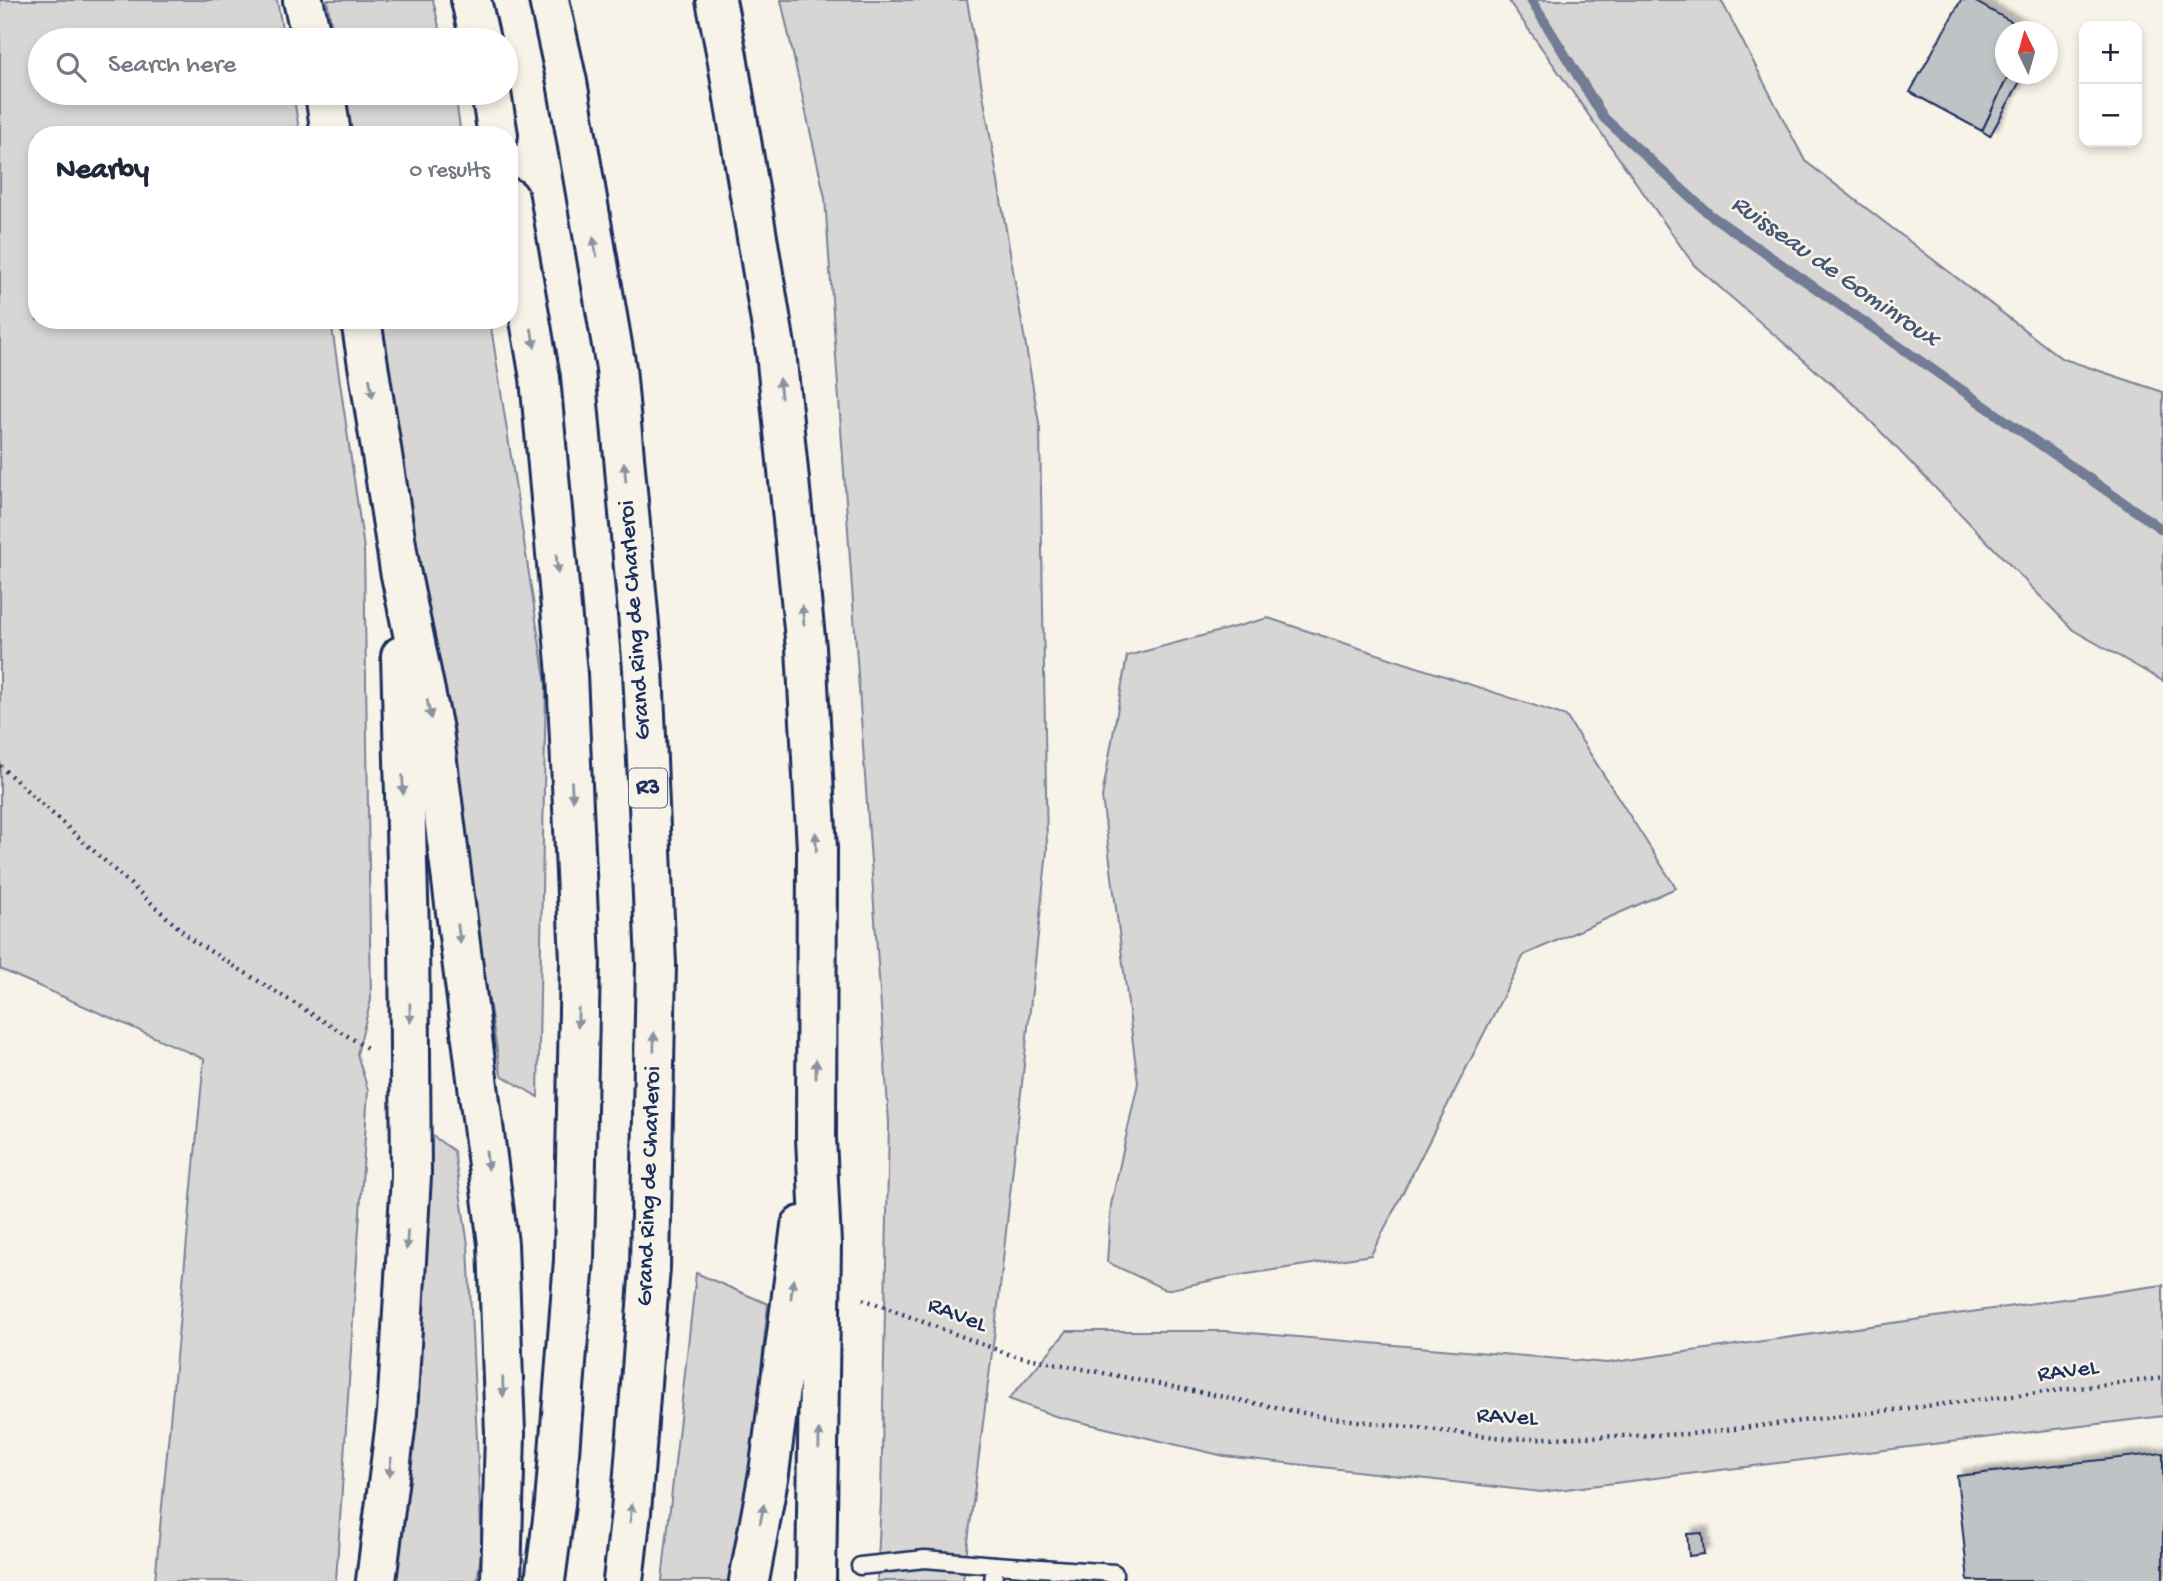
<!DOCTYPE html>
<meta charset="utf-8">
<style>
body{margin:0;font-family:"Gochi Hand",sans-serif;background:#f2f2f3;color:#1f2937}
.controls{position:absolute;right:21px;top:21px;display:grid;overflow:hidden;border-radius:14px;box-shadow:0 4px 10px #0003}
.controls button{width:63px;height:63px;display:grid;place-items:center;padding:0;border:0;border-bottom:2px solid #e0e1e3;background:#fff;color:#1f2937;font:35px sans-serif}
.compass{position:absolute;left:1995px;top:21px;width:63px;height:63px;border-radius:50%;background:#fff;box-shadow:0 4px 10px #0003;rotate:355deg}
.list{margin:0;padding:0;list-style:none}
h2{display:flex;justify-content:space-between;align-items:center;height:91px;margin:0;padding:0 28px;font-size:30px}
h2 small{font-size:23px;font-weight:400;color:#747a83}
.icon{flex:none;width:38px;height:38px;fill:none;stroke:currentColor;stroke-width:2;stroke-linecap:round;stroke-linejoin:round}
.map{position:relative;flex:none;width:2163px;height:1581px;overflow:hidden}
.search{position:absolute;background:#fff;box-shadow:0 4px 10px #0003;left:28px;top:28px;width:490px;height:77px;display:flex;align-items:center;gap:18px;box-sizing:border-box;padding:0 24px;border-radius:38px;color:#747a83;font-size:26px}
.panel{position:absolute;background:#fff;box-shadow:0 4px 10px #0003;left:28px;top:126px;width:490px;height:203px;border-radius:28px}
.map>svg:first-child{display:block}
.green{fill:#d7d6d4;stroke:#798299;stroke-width:2}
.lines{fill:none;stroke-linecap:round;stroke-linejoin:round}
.stream{stroke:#727c95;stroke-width:10}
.building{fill:#c0c3c5;stroke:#1b2f5e;stroke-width:2;filter:url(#shadow)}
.service-casing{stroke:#1b2f5e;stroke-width:21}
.motorway-casing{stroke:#1b2f5e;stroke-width:44}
.path{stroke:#1b2f5e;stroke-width:4.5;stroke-dasharray:2 5;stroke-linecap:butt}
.service{stroke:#f7f3e8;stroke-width:16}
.motorway{stroke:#f7f3e8;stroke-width:38}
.oneway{fill:#8991a3}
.labels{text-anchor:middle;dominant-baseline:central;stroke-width:5;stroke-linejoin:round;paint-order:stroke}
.shield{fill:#f7f3e8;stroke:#5d6a87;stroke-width:2}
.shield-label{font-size:23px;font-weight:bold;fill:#1b2f5e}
.street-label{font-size:24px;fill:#1b2f5e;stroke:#f7f3e8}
.water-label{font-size:26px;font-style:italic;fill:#465679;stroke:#f7f3e8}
</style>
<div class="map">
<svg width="2163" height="1581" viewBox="0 0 2163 1581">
<defs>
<filter id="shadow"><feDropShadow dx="6" dy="-6" stdDeviation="2" flood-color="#0004"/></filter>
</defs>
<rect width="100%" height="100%" fill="#f7f3e8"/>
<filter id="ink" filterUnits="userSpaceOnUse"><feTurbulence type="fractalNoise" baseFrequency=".0143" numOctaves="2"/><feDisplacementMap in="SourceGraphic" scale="14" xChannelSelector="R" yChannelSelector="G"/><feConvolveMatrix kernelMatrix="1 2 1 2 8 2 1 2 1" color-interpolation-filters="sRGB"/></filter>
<g filter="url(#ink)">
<g class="green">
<polygon points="0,0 277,0 284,40 40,40 40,93 293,93 300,135 37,135 37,320 331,320 364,549 371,1000 357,1054 368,1090 336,1581 155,1581 204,1059 0,969"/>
<polygon points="327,0 433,0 442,40 334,40"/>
<polygon points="781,0 967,0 1040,429 1047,851 999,1297 963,1581 877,1581 881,1500 889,1122 825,198"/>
<polygon points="1508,0 1721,0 1805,161 2061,358 2163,392 2163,681 2073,630 1852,402 1694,265"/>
<polygon points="342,93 455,93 461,135 349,135"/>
<polygon points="378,320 490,320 546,685 538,1097 501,1075"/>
<polygon points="1268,618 1566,716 1676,888 1524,955 1371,1255 1228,1277 1166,1290 1107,1262 1111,1205 1138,1083 1102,797 1127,656"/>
<polygon points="427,1132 454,1151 468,1245 482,1549 477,1581 393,1581 400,1549 417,1363"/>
<polygon points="696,1273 768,1304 749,1481 730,1581 662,1581"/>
<polygon points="2163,1285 2163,1416 1541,1492 1224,1456 1055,1416 1009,1399 1067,1331 1227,1331 1607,1363"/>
</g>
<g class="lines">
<polyline class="stream" points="1531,0 1604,118 1709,214 2163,530"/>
</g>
<g class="building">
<polygon points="1961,0 1972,0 2028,31 2006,32 2006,74 2009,74 1982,131 1910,92"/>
<polygon points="2009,74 2024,74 1990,136 1982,131"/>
<polygon points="2163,1453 2163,1581 1968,1581 1957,1476"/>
<polygon points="1702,1533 1704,1554 1689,1556 1687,1534"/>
</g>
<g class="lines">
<g class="service-casing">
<g id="service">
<polyline points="995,1565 1114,1573 1114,1581"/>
<polyline points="860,1566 925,1559 995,1565 993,1581"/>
</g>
</g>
<g class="motorway-casing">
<g id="motorway">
<polyline points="303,0 312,40"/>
<polyline points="471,0 480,40"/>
<polyline points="549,0 567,82 616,368 643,669 656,964 650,1267 631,1512 623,1581"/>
<polyline points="716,0 727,56 776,352 806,648 817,849 816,1138 821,1244 816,1581"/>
<polyline points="325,93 331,135"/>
<polyline points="491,93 498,135"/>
<polyline points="509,198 540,378 567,674 580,961 574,1260 555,1504 545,1581"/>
<polyline points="361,320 400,570 433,730 498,1244 505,1433 501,1581"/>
<polyline points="376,1581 397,1413 411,1176 409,932 401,656"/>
<polyline points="749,1581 769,1473 801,1226"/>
</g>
</g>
<g class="path">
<polyline points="0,766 192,940 367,1048"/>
<polyline points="863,1299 1008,1354 1324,1417 1512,1439 1691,1434 2163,1378"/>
</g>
<use href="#service" class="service"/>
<use href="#motorway" class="motorway"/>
</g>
<defs><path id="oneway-solid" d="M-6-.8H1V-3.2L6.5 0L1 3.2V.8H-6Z" transform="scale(1.75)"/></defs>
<g class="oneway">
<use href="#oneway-solid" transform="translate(595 247) rotate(-100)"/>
<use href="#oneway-solid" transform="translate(533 338) rotate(80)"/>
<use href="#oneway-solid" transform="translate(371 388) rotate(81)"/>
<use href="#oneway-solid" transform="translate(780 388) rotate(-96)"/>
<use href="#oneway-solid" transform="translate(625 472) rotate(-95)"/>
<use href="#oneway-solid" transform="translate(557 564) rotate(85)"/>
<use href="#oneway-solid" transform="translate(803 615) rotate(-96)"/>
<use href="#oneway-solid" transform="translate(429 709) rotate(78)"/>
<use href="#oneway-solid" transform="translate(403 785) rotate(88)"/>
<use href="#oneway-solid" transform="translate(572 791) rotate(87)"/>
<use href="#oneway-solid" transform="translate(816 842) rotate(-92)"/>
<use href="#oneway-solid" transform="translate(459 934) rotate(83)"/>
<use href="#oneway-solid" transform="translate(410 1013) rotate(89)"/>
<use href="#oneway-solid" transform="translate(578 1018) rotate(91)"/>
<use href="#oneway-solid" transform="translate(654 1042) rotate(-89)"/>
<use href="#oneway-solid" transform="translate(816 1069) rotate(-90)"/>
<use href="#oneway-solid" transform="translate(487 1160) rotate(83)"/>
<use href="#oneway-solid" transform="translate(407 1240) rotate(94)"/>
<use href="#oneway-solid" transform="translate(792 1289) rotate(-83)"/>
<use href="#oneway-solid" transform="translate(503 1387) rotate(88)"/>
<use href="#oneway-solid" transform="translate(819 1439) rotate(-89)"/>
<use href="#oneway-solid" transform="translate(390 1467) rotate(97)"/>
<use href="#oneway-solid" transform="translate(631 1513) rotate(-84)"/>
<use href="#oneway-solid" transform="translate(762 1514) rotate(-79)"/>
</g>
</g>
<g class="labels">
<rect class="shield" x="629" y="768.5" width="38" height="39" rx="5"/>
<g class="shield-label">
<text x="648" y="788">R3</text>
</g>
<g class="street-label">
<text transform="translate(636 620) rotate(-94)">Grand Ring de Charleroi</text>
<text transform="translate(650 1186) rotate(-88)">Grand Ring de Charleroi</text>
<text transform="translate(957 1316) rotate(21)">RAVeL</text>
<text transform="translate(2068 1372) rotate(-7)">RAVeL</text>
<text transform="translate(1507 1418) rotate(3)">RAVeL</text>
</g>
<g class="water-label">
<text transform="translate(1834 273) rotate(35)">Ruisseau de Gominroux</text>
</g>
</g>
</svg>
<div class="controls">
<button>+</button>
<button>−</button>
</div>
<svg class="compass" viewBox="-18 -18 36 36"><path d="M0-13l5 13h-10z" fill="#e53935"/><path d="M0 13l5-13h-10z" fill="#747a83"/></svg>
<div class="search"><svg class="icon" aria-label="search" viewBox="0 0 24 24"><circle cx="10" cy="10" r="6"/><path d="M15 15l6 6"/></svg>Search here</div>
<section class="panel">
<h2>Nearby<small>0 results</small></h2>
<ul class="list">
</ul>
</section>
</div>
